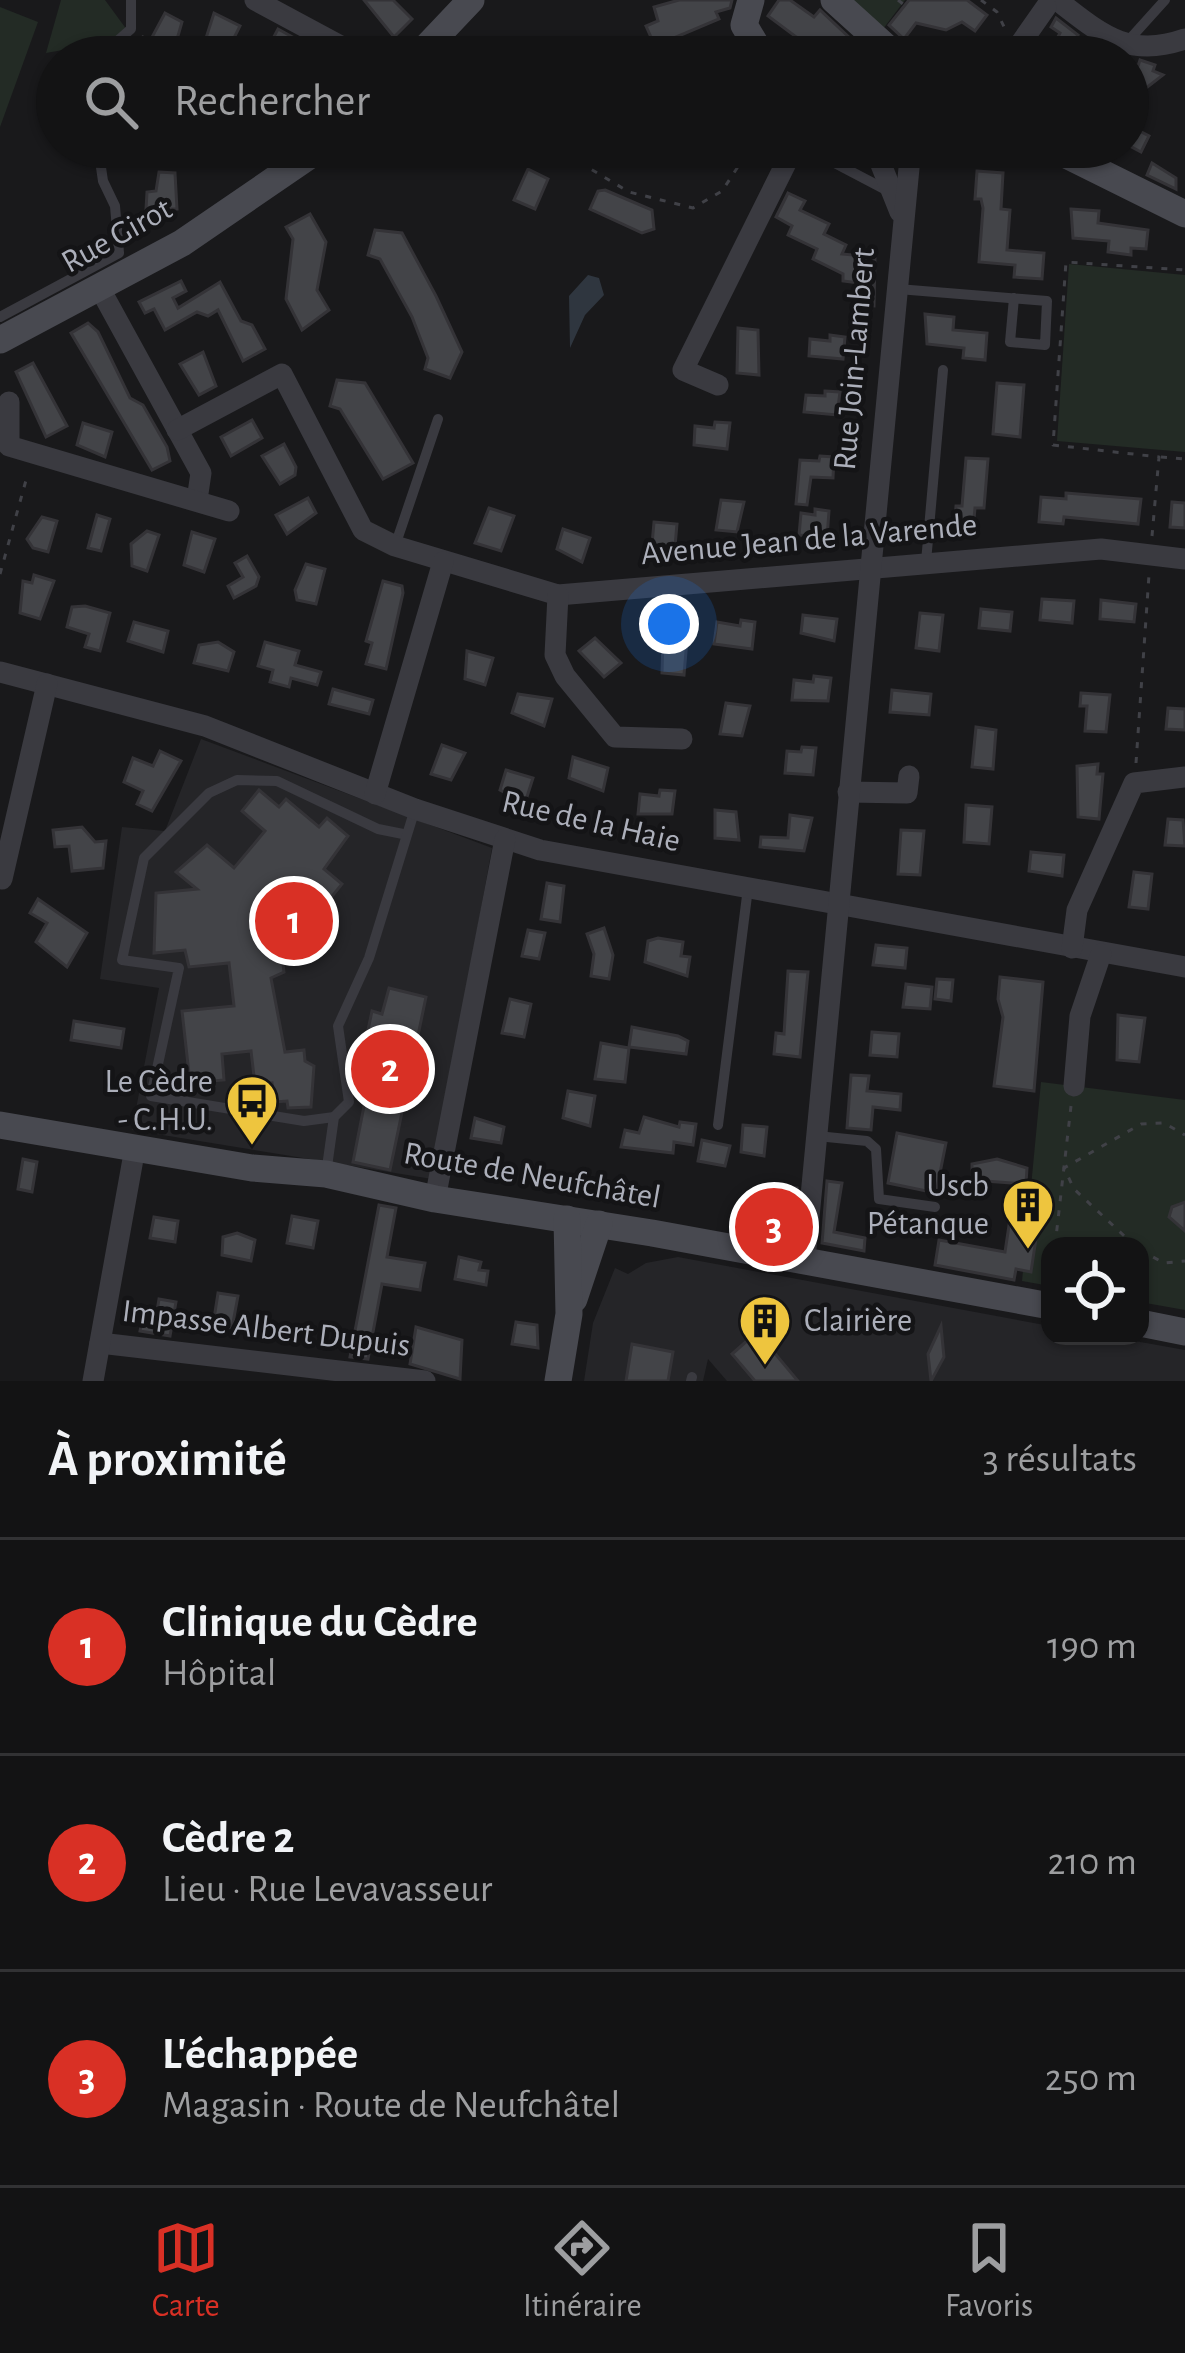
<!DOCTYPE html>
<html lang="fr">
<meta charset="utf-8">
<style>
body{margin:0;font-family:"Alegreya Sans",sans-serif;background:#202022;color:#f1f3f6}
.controls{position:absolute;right:36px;bottom:36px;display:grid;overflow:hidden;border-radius:24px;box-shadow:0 3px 9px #0004}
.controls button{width:108px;height:108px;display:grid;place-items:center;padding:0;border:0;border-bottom:3px solid #323234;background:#131314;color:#f1f3f6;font:60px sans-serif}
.you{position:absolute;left:669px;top:624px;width:42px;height:42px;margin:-30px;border:9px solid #fff;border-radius:50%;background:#1a73e8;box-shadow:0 0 0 18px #1a73e833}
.badge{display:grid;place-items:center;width:78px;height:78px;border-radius:50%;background:#d93025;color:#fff;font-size:39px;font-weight:700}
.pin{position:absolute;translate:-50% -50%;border:6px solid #fff;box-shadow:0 3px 12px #0006}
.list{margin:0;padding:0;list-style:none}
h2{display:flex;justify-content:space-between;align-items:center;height:156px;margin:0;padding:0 48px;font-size:51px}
h2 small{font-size:39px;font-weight:400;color:#9d9ea0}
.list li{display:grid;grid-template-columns:78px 1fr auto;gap:36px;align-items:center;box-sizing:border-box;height:216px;padding:0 48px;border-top:3px solid #323234}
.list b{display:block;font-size:45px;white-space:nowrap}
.list p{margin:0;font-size:39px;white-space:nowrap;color:#9d9ea0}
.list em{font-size:39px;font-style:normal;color:#9d9ea0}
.icon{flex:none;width:66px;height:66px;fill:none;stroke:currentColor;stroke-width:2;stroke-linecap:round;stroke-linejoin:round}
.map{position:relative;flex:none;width:1185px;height:1381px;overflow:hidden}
.search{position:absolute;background:#131314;box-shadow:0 3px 9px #0004;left:36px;right:36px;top:36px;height:132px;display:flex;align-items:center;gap:30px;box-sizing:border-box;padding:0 42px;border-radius:66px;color:#9d9ea0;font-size:45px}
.sheet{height:804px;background:#131314}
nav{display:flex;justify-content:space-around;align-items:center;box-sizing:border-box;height:168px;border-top:3px solid #323234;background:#131314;font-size:33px;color:#9d9ea0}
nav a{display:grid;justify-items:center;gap:6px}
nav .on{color:#d93025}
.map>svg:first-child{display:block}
.built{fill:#252528}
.green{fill:#232b25}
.water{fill:#2f363f}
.building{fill:#434448;stroke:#343337;stroke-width:3}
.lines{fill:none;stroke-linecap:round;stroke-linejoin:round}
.path{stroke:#404147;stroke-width:3;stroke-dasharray:6 9;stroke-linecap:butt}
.lane{stroke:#3a3a40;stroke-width:10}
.street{stroke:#3a3a40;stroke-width:21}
.secondary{stroke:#484950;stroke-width:27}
.labels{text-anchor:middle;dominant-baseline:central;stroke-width:9;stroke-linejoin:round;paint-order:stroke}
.street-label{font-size:33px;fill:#acafba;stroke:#141416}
.poi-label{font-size:33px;fill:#acafba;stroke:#141416;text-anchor:end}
</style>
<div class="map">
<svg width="1185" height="1381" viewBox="0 0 1185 1381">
<rect width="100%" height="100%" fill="#19191b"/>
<g class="built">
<polygon points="201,739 492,848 432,1179 132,1130 159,988 100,979 122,827 165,831"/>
<polygon points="678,1257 1050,1326 1050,1336 1107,1336 1185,1350 1185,1381 727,1381 708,1359 703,1381 584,1381 593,1323 615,1268 628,1274 646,1263"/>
</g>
<g class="green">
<polygon points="61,0 105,0 127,30 111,45 108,42 46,53"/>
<polygon points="850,0 905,0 880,33"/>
<polygon points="0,7 38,22 0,127"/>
<polygon points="1069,264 1185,275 1185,452 1057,441"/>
<polygon points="1041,1082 1185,1100 1185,1310 1140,1302 1140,1246 1050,1246 1050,1286 1022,1281"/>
</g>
<polygon class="water" points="588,275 599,278 604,295 585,315 570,348 569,296"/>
<g class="building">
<polygon points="364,0 393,0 412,19 394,37"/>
<polygon points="679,0 732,0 730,8 716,12 719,19 655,46 646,26 658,21 654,7"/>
<polygon points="779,0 790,0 814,17 820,10 870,57 819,57 808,49 802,57 792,50 799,39 768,16"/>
<polygon points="909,0 967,0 987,15 975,31 962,22 946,30 916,23 904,39 889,25"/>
<polygon points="165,13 182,22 178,36 167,57 151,57 139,51 143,37 150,41"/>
<polygon points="214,13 240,26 228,50 206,38"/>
<polygon points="1056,18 1078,35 1063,57 1047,57 1060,33 1051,27"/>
<polygon points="278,29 329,57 288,57 269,46"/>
<polygon points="1140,60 1155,65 1153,71 1163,75 1128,102 1136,78 1128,75 1128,62 1138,66"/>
<polygon points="1128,125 1149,136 1141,152 1128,145"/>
<polygon points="222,147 261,147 252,162"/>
<polygon points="1152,163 1176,178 1176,189 1147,175"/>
<polygon points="528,169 548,179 535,209 514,200"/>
<polygon points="977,171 1003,173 1001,209 1010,210 1007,250 1044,253 1042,279 1014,277 1015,265 979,262 983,208 981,199 975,199"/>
<polygon points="159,172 175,173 177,209 146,209 147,192 156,191"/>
<polygon points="605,190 652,210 654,229 642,233 590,209 598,191"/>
<polygon points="788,193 805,201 800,210 829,224 824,234 846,245 842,254 875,257 874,306 857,305 859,283 843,281 843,274 813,259 817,249 788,235 792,226 776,217"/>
<polygon points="1071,209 1099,211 1098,223 1148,230 1146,249 1131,248 1131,255 1108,252 1109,241 1073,238"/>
<polygon points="310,214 326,242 317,290 329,310 302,330 286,299 293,239 286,227"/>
<polygon points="375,230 402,233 436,296 462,352 450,378 425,369 428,358 412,317 380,259 368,255"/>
<polygon points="181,281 186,291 173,298 178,308 220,282 241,321 252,325 265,349 243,361 218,310 208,316 197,312 165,330 154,309 145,313 139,302"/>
<polygon points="925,314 954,317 953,330 987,333 985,360 963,358 964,348 927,344"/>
<polygon points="88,323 98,332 130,398 143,405 167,447 170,461 152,470 71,333"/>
<polygon points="738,328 758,330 759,375 737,373"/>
<polygon points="830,335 845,337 843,359 809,356 810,339 830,341"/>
<polygon points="203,352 216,386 199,395 180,364"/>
<polygon points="33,363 67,426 46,437 16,372"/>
<polygon points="337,380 365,383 413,463 383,479 340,409 330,406"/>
<polygon points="997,383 1024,385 1020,437 993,434"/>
<polygon points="825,391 840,392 837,415 804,412 806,395 825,396"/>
<polygon points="252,420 262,438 231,456 221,437"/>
<polygon points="715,422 730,423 727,449 694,445 695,426 714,428"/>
<polygon points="83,423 112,432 105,457 77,445"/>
<polygon points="284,444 296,467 295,475 280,484 262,456"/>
<polygon points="820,456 834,457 833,478 811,477 807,505 796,504 800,460 819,461"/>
<polygon points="966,458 988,459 984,508 975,508 973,530 954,528 956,506 962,506"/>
<polygon points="1066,493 1141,499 1138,524 1064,517 1063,524 1039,522 1041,497 1066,499"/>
<polygon points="308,498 316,513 287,534 276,515"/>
<polygon points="721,500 744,502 737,532 716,530"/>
<polygon points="1172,502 1185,503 1185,528 1170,527"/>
<polygon points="489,508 514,516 501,551 475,543"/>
<polygon points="815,509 829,511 827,538 799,535 801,513 815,515"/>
<polygon points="97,515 110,519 101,551 88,548"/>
<polygon points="42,517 57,521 48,552 33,548 27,539"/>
<polygon points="654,522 677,524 674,558 651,555"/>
<polygon points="563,529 590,538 582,562 557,549"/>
<polygon points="147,531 159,535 147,571 132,566 131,544"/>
<polygon points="192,532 215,539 204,572 184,565"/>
<polygon points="247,556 259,577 256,586 234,598 228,586 243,577 235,563"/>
<polygon points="306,564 325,569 316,604 297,600 295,590"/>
<polygon points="34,575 54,581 40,619 20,613 23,581 32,583"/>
<polygon points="383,581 402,586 403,593 386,669 366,664 372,643 366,641"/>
<polygon points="1042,599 1074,601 1072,623 1040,620"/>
<polygon points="1101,600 1136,604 1134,622 1100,619"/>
<polygon points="85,606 110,613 100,651 85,647 89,634 67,627 72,607"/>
<polygon points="981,609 1012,612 1010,631 979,628"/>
<polygon points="920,613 943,615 939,651 916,648"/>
<polygon points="803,615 837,619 834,641 801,633"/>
<polygon points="741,620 755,622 752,649 714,644 717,622 740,626"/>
<polygon points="134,622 168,631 163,652 128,641"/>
<polygon points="595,638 621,663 604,677 579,651"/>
<polygon points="663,638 687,640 684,675 662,673"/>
<polygon points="218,642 234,652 228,671 194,663 199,645"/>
<polygon points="265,642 299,651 295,665 321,672 317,685 291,678 289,687 270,682 273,670 258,666"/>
<polygon points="467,651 493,658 485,685 465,679"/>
<polygon points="814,676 831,678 828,701 792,700 794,680 813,682"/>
<polygon points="333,689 373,700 369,714 329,704"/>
<polygon points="892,690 931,694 929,715 890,712"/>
<polygon points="1081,693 1110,695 1106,732 1085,731 1087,706 1080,706"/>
<polygon points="518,694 552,699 544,726 512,713"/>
<polygon points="726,703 750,706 742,736 720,734"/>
<polygon points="1168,708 1185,709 1185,730 1166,729"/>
<polygon points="976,727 996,730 993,769 972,767"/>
<polygon points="442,745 465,753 451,780 431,774"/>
<polygon points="802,747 816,748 813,775 785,773 787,751 801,752"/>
<polygon points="160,751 181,761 152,811 137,804 143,791 124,782 133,758 153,766"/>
<polygon points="573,757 608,768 603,791 569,778"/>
<polygon points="1098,764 1097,774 1103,774 1099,819 1078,817 1077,766"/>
<polygon points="506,770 533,778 525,803 500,790"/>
<polygon points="259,790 279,807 286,799 319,827 327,818 348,836 324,869 342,884 296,941 297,953 283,964 284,972 271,978 285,1052 304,1050 305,1061 314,1066 311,1107 288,1108 287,1101 274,1102 272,1083 255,1085 251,1051 222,1054 224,1080 190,1083 182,1011 234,1006 229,963 189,967 185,950 154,953 156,893 197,889 176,872 207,845 234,868 265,831 242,811"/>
<polygon points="660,790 675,791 672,814 638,814 640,794 659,796"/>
<polygon points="966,805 992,807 989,844 964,842"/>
<polygon points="715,810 736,812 739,840 715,838"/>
<polygon points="790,815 812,818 804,851 760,847 761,837 788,838"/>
<polygon points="1168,819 1183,820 1185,846 1165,845"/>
<polygon points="82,827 95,842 106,841 103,868 72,871 69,846 55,847 53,830"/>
<polygon points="901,830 924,831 920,875 898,874"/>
<polygon points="1031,852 1064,855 1062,876 1029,871"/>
<polygon points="1134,872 1152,874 1148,909 1129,907"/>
<polygon points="547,883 564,886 560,922 541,919"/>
<polygon points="38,899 87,933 67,967 36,942 47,923 30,913"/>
<polygon points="604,928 613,955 609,979 591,976 594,954 587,934"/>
<polygon points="528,930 545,933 539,959 522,956"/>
<polygon points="658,938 683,942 681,956 690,957 687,976 645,962 648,941"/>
<polygon points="876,945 907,948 905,968 873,965"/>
<polygon points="788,971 808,972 800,1057 774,1054 776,1033 784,1034"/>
<polygon points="1000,977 1043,982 1034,1091 994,1086 1003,1017 998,999"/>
<polygon points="937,979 953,980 951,1001 935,999"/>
<polygon points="906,984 932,987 930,1009 903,1007"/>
<polygon points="389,988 426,997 390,1170 353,1162 376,1045 365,1044 372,1011 382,1014"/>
<polygon points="510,999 531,1004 524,1037 502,1033"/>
<polygon points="1118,1015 1145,1018 1139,1062 1117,1060"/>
<polygon points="74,1021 124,1029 121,1048 71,1040"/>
<polygon points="632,1027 678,1036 688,1041 686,1054 629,1047"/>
<polygon points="872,1032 899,1034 897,1057 870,1055"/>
<polygon points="601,1043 629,1048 625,1082 595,1079"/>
<polygon points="851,1075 869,1076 867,1091 901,1094 900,1110 873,1107 871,1130 847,1128"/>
<polygon points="568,1091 595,1096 590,1126 563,1118"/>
<polygon points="644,1117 679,1127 680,1122 696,1124 693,1145 674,1142 673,1153 621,1147 625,1130 639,1133"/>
<polygon points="475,1118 504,1127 501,1143 471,1138"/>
<polygon points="743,1125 767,1127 764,1156 741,1152"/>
<polygon points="897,1133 946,1143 936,1193 888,1183"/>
<polygon points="702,1140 730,1146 725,1166 698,1161"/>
<polygon points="23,1159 37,1162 32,1192 18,1189"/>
<polygon points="997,1159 1027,1168 1026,1184 972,1180 972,1164"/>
<polygon points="827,1181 842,1183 834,1232 865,1238 864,1251 822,1243"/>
<polygon points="776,1185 797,1188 792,1238 762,1233"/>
<polygon points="1014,1192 1027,1194 1022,1229 1037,1232 1031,1272 1016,1269 1014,1280 935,1265 939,1240 1005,1252"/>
<polygon points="1185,1202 1185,1231 1169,1217 1172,1207"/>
<polygon points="379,1205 396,1208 387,1257 425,1263 421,1283 420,1290 382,1284 368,1359 350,1357"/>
<polygon points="292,1216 318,1221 313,1248 287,1243"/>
<polygon points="154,1217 178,1221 175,1242 150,1238"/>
<polygon points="237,1233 255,1240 251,1261 222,1255 223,1237"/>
<polygon points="459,1257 481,1262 479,1270 488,1271 486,1285 455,1279"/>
<polygon points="218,1293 238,1296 232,1328 213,1325"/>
<polygon points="159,1299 176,1302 170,1336 140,1331 143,1315 156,1317"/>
<polygon points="516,1322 537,1325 538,1348 512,1344"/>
<polygon points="941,1326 944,1357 931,1381 928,1354"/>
<polygon points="416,1327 462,1340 460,1379 410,1364"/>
<polygon points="757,1332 798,1381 755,1381 732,1354"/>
<polygon points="632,1344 673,1352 668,1381 626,1381"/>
</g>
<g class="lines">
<g class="path">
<polyline points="898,0 903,4 907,0"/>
<polyline points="981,0 997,12 1006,31"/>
<polyline points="579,147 579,162 629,192 693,208 722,191 751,147"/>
<polyline points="1161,457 1185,459"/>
<polyline points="1152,536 1159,457 1053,445 1066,262 1185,270"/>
<polyline points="0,574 28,473"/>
<polyline points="1136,763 1149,575"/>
<polyline points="1055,1246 1071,1106"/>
<polyline points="1135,1246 1074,1189 1064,1168 1141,1124 1164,1123 1185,1135"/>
<polyline points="1140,1250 1164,1263 1185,1261"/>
</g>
<g class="lane">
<polyline points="1128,41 1165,0"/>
<polyline points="99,57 131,29 131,0"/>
<polyline points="812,151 890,192"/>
<polyline points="898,289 1047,301 1045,345 1010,342 1014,298"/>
<polyline points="0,317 119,253 115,206 103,181 98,147"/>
<polyline points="395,546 438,419"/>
<polyline points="926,562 943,370"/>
<polyline points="334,1117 304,1121 151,1096 179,968 122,960 144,858 209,793 237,780 277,781 378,829 403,834"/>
<polyline points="718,1125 748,888"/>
<polyline points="817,1136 867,1141 876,1149 879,1199 935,1207"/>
<polyline points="326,1174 334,1117 349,1102 338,1026 369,958 415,809"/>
<polyline points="691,1381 692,1377"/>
</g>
<g class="street">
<polyline points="255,0 361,57"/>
<path d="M1057,0c44,34 71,59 128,39"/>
<polyline points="1011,57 1046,7"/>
<polyline points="874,147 900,212"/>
<polyline points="99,287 201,473 197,500"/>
<polyline points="718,385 683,370 794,147"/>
<polyline points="9,402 9,446 229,511"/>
<polyline points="177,430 282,374 363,530 395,546 558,595 1101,549 1185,559"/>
<polyline points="558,595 555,655 565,676 615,737 682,739"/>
<polyline points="0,672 205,726 415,809 540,850 1185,967"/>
<polyline points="848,792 907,793 909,776"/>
<polyline points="375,794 443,562"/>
<polyline points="2,879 47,684"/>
<polyline points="1072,948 1077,910 1134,783 1185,777"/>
<polyline points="1074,1086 1080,1016 1101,954"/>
<polyline points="435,1199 505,839"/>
<polyline points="805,1259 911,147"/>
<polyline points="100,1343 425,1381"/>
<polyline points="93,1381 135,1148"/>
</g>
<g class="secondary">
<polyline points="751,0 744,25 763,57"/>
<polyline points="834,0 897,57"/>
<polyline points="417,57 471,0"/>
<polyline points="1050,147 1185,214"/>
<polyline points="0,340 182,243 322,147"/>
<polyline points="0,1125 252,1168 326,1174 435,1199 652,1233 1050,1306"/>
<polyline points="574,1299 599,1224"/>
<polyline points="1140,1323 1185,1332"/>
<polyline points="558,1381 569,1314 567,1219"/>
</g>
</g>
<defs>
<g id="bus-pin" transform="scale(2.7)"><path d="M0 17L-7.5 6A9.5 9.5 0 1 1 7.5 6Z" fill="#eec53e" stroke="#141416"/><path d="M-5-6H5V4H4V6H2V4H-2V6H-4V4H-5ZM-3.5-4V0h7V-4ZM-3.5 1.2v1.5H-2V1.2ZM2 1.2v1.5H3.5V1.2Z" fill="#111"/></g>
<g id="building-pin" transform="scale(2.7)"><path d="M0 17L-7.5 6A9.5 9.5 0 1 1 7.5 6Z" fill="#eec53e" stroke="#141416"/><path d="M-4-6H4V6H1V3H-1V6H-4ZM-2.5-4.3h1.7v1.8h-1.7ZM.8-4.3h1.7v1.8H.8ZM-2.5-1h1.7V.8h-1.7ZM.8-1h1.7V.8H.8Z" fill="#111"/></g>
</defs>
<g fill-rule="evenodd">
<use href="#bus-pin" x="252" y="1101"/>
<use href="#building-pin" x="1028" y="1205"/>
<use href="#building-pin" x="765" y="1321"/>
</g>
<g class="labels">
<g class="street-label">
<text transform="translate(117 236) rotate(-29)">Rue Girot</text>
<text transform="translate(855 359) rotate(-85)">Rue Join-Lambert</text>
<text transform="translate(809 540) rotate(-5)">Avenue Jean de la Varende</text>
<text transform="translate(591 822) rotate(13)">Rue de la Haie</text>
<text transform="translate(532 1176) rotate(10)">Route de Neufchâtel</text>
<text transform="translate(266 1329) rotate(7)">Impasse Albert Dupuis</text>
</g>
<g class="poi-label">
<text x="213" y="1082">Le Cèdre<tspan x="213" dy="38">- C.H.U.</tspan></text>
<text x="989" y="1186">Uscb<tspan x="989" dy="38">Pétanque</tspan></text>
<text x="804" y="1321" text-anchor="start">Clairière</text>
</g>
</g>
</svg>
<div class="controls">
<button><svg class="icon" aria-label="locate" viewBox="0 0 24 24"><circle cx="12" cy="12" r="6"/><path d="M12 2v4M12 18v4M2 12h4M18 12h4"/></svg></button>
</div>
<div class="you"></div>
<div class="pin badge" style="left:294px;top:921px">1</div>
<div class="pin badge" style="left:390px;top:1069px">2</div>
<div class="pin badge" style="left:774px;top:1227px">3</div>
<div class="search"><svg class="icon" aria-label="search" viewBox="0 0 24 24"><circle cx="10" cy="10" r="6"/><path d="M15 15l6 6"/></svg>Rechercher</div>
</div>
<section class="sheet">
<h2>À proximité<small>3 résultats</small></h2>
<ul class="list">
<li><span class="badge">1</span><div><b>Clinique du Cèdre</b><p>Hôpital</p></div><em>190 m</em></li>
<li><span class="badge">2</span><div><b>Cèdre 2</b><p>Lieu · Rue Levavasseur</p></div><em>210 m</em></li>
<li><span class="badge">3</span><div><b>L'échappée</b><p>Magasin · Route de Neufchâtel</p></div><em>250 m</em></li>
</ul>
</section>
<nav>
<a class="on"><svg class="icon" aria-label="map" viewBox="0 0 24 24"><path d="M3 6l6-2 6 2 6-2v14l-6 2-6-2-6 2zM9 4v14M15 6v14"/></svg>Carte</a>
<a><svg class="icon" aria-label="directions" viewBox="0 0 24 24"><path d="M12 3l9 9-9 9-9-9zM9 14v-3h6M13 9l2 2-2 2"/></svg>Itinéraire</a>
<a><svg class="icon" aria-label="saved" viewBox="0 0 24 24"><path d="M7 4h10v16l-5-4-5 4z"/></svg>Favoris</a>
</nav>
